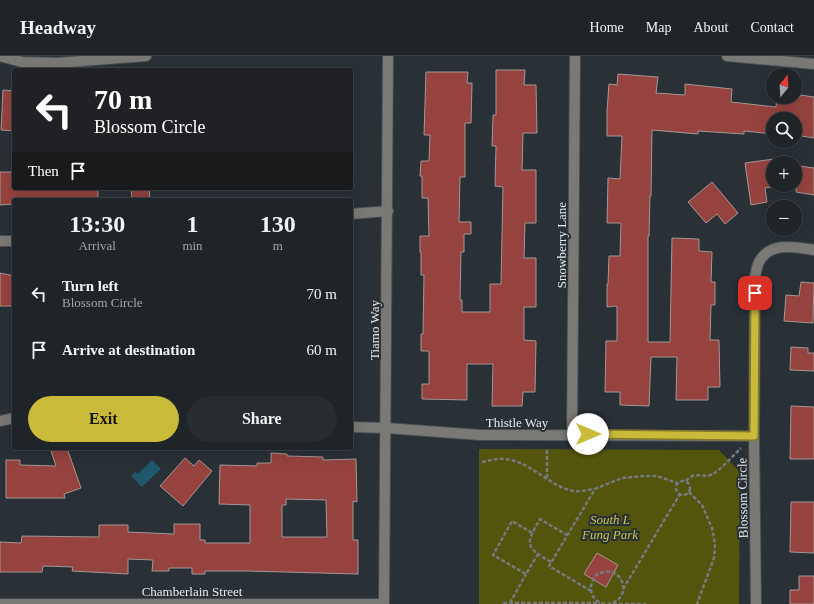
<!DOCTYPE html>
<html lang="en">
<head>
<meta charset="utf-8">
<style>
	body { margin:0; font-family:Georgia,serif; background:#272c30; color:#f1f3f6; height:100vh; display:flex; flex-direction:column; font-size:15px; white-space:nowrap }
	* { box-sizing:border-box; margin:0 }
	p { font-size:13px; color:#a1a4a8 }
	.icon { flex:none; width:22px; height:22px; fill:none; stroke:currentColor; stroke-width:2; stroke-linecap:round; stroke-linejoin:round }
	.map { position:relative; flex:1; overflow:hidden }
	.details { position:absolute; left:12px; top:142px; width:341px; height:252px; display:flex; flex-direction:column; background:#1f2428; border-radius:4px; box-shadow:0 4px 16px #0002,0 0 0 1px #3c4145 }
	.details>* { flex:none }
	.guide { position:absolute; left:12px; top:12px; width:341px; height:122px; border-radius:4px; box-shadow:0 4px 16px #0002,0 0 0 1px #3c4145; background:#202124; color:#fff; overflow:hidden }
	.needle { width:26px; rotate:18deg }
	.buttons { position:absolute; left:766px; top:12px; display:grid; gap:8px }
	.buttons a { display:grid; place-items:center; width:36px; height:36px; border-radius:50%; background:#1f2428; box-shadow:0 4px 16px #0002,0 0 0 1px #3c4145; font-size:20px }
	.pin { position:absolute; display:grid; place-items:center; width:34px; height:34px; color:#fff; margin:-17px; border-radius:8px; box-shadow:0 2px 6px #0006 }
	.me { position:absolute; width:44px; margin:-22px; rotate:90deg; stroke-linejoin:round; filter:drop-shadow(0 0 3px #0008) }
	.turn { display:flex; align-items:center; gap:14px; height:84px; padding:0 16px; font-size:18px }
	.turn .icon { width:52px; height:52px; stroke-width:2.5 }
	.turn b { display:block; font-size:28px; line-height:34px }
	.then { display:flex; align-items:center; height:38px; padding:0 16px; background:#0003; gap:8px; font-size:15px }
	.eta { display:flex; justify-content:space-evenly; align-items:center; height:68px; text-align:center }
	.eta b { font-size:24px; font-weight:800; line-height:28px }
	.primary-button { display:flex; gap:8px; margin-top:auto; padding:8px 16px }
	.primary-button a { flex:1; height:46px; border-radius:24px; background:#caba3a; color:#111; font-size:16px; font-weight:800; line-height:46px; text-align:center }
	.primary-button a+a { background:#272c30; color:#f1f3f6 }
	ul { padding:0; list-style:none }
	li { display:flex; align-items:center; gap:12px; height:56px; padding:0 16px }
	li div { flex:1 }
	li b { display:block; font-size:15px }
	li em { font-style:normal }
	header { display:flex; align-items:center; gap:24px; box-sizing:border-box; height:56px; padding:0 20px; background:#1f2428; border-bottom:1px solid #3c4145 }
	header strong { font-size:19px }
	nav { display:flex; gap:22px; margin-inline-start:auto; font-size:14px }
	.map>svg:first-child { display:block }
</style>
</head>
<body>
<header>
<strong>Headway</strong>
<nav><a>Home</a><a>Map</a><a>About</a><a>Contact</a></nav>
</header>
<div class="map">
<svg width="814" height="548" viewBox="0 0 814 548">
	<rect width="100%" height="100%" fill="#293036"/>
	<!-- green -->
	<path fill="#54550c" d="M479 393 719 394 740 416 739 548H479Z"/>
	<!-- water -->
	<path fill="#1f576c" d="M152 404 161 413 142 431 131 420 135 416 138 418Z"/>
	<!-- building -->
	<g fill="#96433f" stroke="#a39796" fill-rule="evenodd">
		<path d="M496 14H525L524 29H536L537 77H523L522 114H536V167H525L524 202H536V251H524V284L536 285 535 336H523L522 350H492L493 308H467V344L422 343V328H429V295H421V278H423L424 219H421V196H420V180H429L428 142H422V120H420L421 105H429L430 79H424L426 16H468L467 27H472L471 67H465V121H460L459 166H471V178H464V196H461L460 244H462V256H490V228H501L503 131 495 130 496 90H492L493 59H496Z"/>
		<path d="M618 18 658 21 656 37 685 39V28L732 33 731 46 776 51 777 41H800V39L814 41V82L795 79V63H773V78L744 75V78L698 75V78L652 74 651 140H650L649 180H648V286H670L672 182 699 183V195L712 196 711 226H715V249H711L710 284H719L720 331H708V344H676L677 301H651L649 350 620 349V336H605L606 285H617V250L607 251V228H608L609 200H620L621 167H607L608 122 620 123 622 80H607V55L609 28 617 29Z"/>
		<path d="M3 34 14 35V75L1 74Z"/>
		<path d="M774 103 773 129H778V130L765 132 767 146 751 149 745 107Z"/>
		<path d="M799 110 814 112V139L796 136Z"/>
		<path d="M0 116H14V132H41V133L98 132V144H14V148L0 149Z"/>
		<path d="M712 126 738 157 725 168 717 158 706 167 688 146Z"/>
		<path d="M131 132H149L150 144H132Z"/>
		<path d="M0 217 14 220V250H0Z"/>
		<path d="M801 226 814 227 813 267 784 265 786 239 799 240Z"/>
		<path d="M791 291 808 292V297H814V315L790 314Z"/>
		<path d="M791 350 814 351V403H790Z"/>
		<path d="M59 392H67L81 432 64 438 65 442H6V404H20V409L56 410 51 395Z"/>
		<path d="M271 397 287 398V400L323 401V404L356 403 357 446 353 445V484H358V518L247 515H205V518H192V512H169V515H152L153 504 128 503V518L72 515 73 511 43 510 42 516H0V486L21 487 22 480 99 481V469H128V476L174 478V468H200V484H205V487H250V449L219 448 220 409 257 410V407H271ZM286 443 326 444 327 481H282V449H286Z"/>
		<path d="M185 402 194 410 199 404 212 415 183 450 160 430Z"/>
		<path d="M791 446H814V497L790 496Z"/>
		<path d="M597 497 618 509 606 531 584 518Z"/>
		<path d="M799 520H814V548H790V534H799Z"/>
	</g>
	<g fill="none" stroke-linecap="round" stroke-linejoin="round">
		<!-- minor casing -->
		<g stroke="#474e53" stroke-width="12">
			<g id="minor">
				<path d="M0 0 22 6 57 7 146 0"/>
				<path d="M727 0 814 8"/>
				<path d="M351 158 388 155"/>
				<path d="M0 185H14"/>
				<path d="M0 365 14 362"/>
				<path d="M351 371 386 372 480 379 754 380"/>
				<path d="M572 378 575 0"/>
				<path d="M0 548H384"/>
				<path d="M384 548 388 0"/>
				<path d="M756 548 754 380 755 221C756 216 757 210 759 206 770 185 795 191 814 194"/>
			</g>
		</g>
		<!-- path -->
		<g stroke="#747a7f" stroke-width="2.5" stroke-dasharray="4 2" stroke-linecap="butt">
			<path d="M547 394V422"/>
			<path d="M482 406C489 405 496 402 503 403 530 404 548 430 573 435 580 436 587 434 594 433"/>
			<circle cx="683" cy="432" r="7"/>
			<path d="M686 425C695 414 703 423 713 418 721 413 734 399 741 392"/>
			<path d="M689 436 702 449 712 472 715 489 714 502 697 548"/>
			<path d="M532 477 512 465 493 499 526 518 538 498"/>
			<path d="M551 506C525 491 525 489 540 463L567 479"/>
			<path d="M623 533 680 438"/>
			<path d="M591 535 549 510 595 433 622 422 644 420H657L677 427"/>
			<path d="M503 547H600"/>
			<path d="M510 547 526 518"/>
			<path d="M605 548C590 545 587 531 596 519 622 504 636 543 608 548"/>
			<path d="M613 548H646"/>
		</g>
		<!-- minor -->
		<use href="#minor" stroke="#7a7975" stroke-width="10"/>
	</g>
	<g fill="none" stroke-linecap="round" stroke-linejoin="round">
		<!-- route casing -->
		<g stroke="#837926" stroke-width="10">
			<path id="route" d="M588 378 754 380 755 237"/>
		</g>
		<!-- route -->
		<use href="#route" stroke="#caba3a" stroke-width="7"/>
	</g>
	<g text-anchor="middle" stroke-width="4" stroke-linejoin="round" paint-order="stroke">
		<!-- street labels -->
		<g font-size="13" fill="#e5e9ed" stroke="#293036">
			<text transform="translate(561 189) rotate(-90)" y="5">Snowberry Lane</text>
			<text transform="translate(374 274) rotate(-90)" y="5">Tiamo Way</text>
			<text x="517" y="371">Thistle Way</text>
			<text transform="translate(742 442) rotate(-91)" y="5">Blossom Circle</text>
			<text x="192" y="540">Chamberlain Street</text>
		</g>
		<!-- park labels -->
		<g font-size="13" font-style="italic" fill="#c5c850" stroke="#293036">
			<text x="610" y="468">South L<tspan x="610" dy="15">Fung Park</tspan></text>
		</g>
	</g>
</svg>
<div class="buttons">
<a><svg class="needle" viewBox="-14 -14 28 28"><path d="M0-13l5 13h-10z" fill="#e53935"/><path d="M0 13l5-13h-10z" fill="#a1a4a8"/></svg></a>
<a><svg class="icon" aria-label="search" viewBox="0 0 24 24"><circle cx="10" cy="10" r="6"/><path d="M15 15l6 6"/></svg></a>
<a>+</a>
<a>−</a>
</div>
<div class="pin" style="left:755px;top:237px;background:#d93025"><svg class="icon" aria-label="arrive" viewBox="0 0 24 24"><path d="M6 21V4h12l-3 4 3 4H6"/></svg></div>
<svg class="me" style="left:588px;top:378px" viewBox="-20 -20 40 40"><circle r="19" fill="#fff"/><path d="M0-13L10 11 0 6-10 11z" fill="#caba3a"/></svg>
<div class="guide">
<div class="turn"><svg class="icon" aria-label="left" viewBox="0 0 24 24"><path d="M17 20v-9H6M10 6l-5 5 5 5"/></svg><div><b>70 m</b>Blossom Circle</div></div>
<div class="then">Then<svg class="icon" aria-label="arrive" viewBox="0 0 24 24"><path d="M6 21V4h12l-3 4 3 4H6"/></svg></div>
</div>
<section class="details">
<div class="eta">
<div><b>13:30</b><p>Arrival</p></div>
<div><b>1</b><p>min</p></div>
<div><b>130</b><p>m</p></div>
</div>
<ul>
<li><svg class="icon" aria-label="left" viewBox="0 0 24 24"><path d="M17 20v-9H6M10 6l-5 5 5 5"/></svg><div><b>Turn left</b><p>Blossom Circle</p></div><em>70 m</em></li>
<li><svg class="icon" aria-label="arrive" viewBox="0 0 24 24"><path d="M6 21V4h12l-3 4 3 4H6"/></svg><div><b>Arrive at destination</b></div><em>60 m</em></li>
</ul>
<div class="primary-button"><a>Exit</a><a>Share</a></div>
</section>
</div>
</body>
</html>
